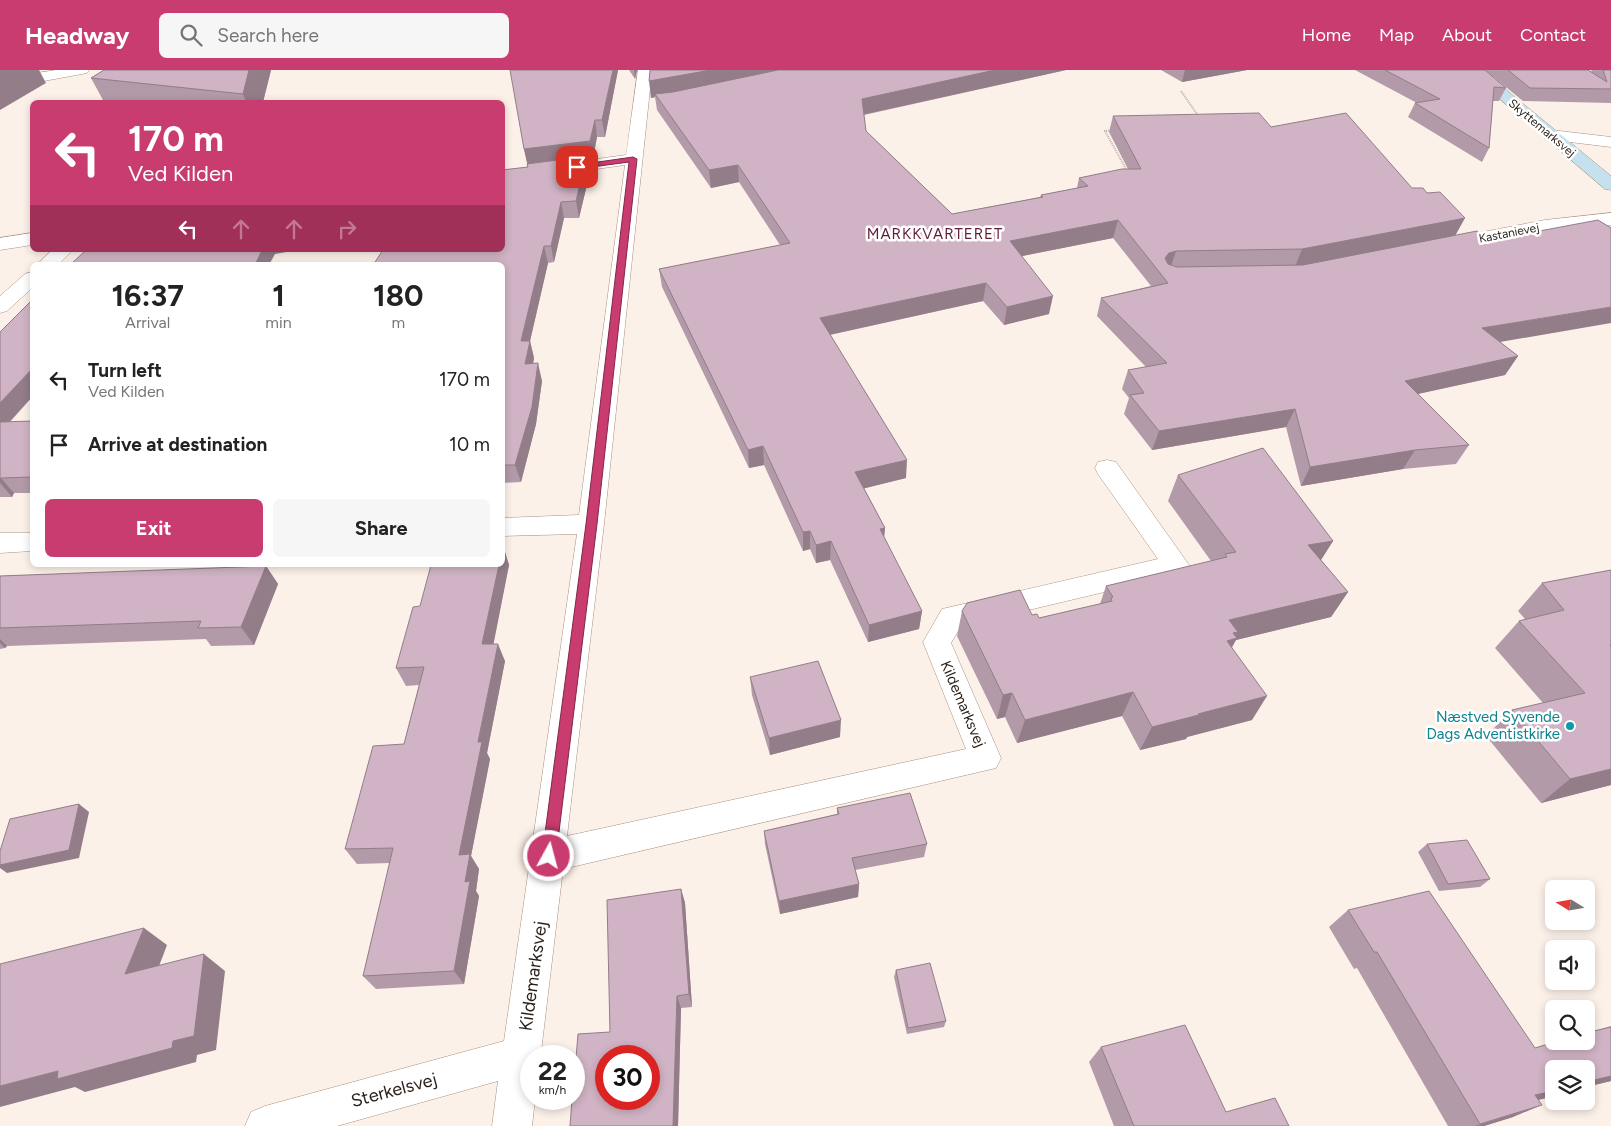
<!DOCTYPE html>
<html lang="en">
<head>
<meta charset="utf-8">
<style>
	body { margin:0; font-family:Figtree,sans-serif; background:#f6f6f6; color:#222; height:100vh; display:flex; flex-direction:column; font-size:19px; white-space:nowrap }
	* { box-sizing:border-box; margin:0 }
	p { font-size:16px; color:#767676 }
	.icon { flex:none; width:28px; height:28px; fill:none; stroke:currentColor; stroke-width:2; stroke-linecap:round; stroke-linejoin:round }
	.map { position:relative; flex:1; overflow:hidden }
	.drawer { position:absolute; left:30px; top:192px; width:475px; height:305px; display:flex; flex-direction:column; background:#fff; border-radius:8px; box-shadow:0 2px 8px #0003 }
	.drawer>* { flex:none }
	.banner { position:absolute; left:30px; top:30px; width:475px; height:152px; border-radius:8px; box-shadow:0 2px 8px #0003; background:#c83c6f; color:#fff; overflow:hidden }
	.needle { width:32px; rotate:281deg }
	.tools { position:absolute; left:1545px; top:810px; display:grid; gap:10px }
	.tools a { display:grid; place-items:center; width:50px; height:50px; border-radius:8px; background:#fff; box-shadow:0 2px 8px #0003; font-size:25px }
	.speed { position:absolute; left:520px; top:975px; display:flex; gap:10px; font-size:25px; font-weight:700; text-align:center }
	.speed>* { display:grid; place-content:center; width:65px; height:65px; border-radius:50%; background:#fff; box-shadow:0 2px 8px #0003; line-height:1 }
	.speed small { font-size:12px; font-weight:400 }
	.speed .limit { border:8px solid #d22; background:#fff; color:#111 }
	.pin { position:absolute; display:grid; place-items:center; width:42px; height:42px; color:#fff; margin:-21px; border-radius:10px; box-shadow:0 2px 8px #0006 }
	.me { position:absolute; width:55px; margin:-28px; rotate:7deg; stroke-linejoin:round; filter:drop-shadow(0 0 4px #0008) }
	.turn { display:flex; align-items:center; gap:18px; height:105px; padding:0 15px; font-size:22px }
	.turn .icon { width:65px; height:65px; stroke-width:2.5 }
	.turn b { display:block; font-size:35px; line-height:42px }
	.lanes { display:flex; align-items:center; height:48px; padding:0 15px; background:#0003; justify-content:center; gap:25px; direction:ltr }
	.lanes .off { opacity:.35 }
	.eta { display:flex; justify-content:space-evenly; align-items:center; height:85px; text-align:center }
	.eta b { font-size:30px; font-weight:700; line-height:35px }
	.cta { display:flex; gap:10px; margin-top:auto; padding:10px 15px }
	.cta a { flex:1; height:58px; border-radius:8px; background:#c83c6f; color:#fff; font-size:20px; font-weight:700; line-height:58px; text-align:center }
	.cta a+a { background:#f6f6f6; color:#222 }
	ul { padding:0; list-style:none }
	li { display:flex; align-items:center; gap:15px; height:65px; padding:0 15px }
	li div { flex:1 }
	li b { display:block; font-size:19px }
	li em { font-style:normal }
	header { display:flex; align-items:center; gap:30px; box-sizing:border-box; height:70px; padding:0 25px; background:#c83c6f; color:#fff }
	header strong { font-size:24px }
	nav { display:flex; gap:28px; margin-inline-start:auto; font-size:18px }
	.search { width:350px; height:45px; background:#f6f6f6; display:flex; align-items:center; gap:12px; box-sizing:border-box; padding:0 18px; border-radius:8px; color:#767676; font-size:19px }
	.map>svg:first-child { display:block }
</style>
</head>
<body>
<header>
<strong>Headway</strong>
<div class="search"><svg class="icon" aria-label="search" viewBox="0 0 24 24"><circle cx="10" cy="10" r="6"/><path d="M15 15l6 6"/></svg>Search here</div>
<nav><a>Home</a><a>Map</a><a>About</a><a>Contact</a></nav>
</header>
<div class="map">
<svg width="1611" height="1056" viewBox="0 0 1611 1056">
	<rect width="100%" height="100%" fill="#fcf1e9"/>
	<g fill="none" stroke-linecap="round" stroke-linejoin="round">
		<!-- street casing -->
		<g stroke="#aa907e" stroke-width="1">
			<g id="street">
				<path d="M56 0H89L87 3 82 4 0 19V9Z"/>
				<path d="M638 0H652L604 454 567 766 966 679 923 572 942 539 1158 489 1098 404 1095 398 1098 392 1107 390 1116 392 1189 495 1185 502 1176 505 961 556 951 573 1001 688 996 698 563 799 541 982 542 985 531 986V1029H535L532 1056H492L498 1011 337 1056H245L251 1042 265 1036 504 971 577 464 502 466V448L579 445 625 95 502 112V102L626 85Z"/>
				<path d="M1551 60 1611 67V77L1545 69 1543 65 1545 61Z"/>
				<path d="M1611 143V155L1545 162 1447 181 1440 179 1437 175 1440 171 1447 169 1545 150Z"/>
				<path d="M32 163V175L0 180V168Z"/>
				<path d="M52 180H73L58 195H37Z"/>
				<path d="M32 202V218L7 241 0 243V226L25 204Z"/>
				<path d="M0 463H32V481L0 483Z"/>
			</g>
		</g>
		<!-- secondary casing -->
		<g stroke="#aa907e" stroke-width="1">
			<path id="secondary" d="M1466 0H1482L1611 106V120L1605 119Z"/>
		</g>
		<!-- path -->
		<g stroke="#bbb0a8" stroke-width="2" stroke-dasharray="1 1" stroke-linecap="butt">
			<path d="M1181 21 1199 47"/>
			<path d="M1113 60 1105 61 1127 101"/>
		</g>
		<!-- street -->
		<use href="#street" fill="#fff" fill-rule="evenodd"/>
		<!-- secondary -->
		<use href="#secondary" fill="#c4e1ed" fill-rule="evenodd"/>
	</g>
	<!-- wall -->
	<g fill="#b39aa9">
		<path d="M104 0H271L263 32H104L91 8Z"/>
		<path d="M618 0 605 67H597L593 88H587L590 102 579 148H564L554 192 548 193 530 271 534 288 533 294 542 311 536 354 521 412 502 413V195L528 97 524 79Z"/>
		<path d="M629 0H637L635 9Z"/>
		<path d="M650 0H1066L864 45 866 61 952 144 1040 127 1041 125 1077 118 1079 108 1128 99 1109 62 1113 46 1271 57 1455 166 1499 272 1518 286 1505 305 1418 324 1469 375 1456 394 1403 399 1301 416 1286 357 1152 380 1124 344 1129 328 1122 319 1128 300 1146 297 1097 246 1101 228 1151 216 1113 168 1022 186 1049 244 1004 255 983 231 830 265 906 408 864 418 885 458 884 468 922 541 919 559 868 572 830 490 816 493 810 479 803 481 764 395 749 398 662 217 659 199 780 175 739 112 711 118 657 40 655 27 651 28Z"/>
		<path d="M1161 0H1247L1182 12Z"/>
		<path d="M1355 0H1485L1506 18 1499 31H1493L1489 78 1482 92 1408 47 1415 33H1417Z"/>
		<path d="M1485 0H1588L1592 2 1591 0H1611V33L1523 31Z"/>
		<path d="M32 230V327L10 352 32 351V423H14L12 427H0V262Z"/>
		<path d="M1178 405 1333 471 1321 490 1348 522 1331 547 1236 570 1232 577 1252 650 1187 667 1186 669 1140 680 1122 646 1017 673 1005 647 997 649 957 566 962 541 1032 545 1039 548 1100 534 1106 516 1211 491 1168 431Z"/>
		<path d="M503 476 509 495 493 574 505 591 487 683 490 689 471 786 479 799 476 821 479 826 464 914 376 919 363 906 390 793 357 794 345 779 404 674 419 615 406 616 396 598 420 536Z"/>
		<path d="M266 496 278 514 254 575 211 576 206 569 7 576 5 578 0 579V506Z"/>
		<path d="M1611 500V715L1541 733 1486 666 1512 640 1543 633 1495 578 1519 551 1525 549 1518 541 1542 513Z"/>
		<path d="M750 607 840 667 770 685 752 625Z"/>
		<path d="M837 738 927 774 924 787 855 800 859 814 858 827 780 844 765 774 764 761 837 744Z"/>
		<path d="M1427 774 1490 809 1480 817 1439 821 1418 782Z"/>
		<path d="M681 819 685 833 692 937 681 938 678 1056H570L610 962Z"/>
		<path d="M1348 840 1535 978 1611 956V1011L1586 1017V999L1538 1030 1513 1047 1484 1056H1448L1357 898 1354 899 1329 857Z"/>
		<path d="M896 900 946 951 944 957 907 964 894 907Z"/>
		<path d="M1101 977 1226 1042 1289 1056H1114L1089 992Z"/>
	</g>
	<!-- shaded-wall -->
	<g fill="#927d89">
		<path d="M0 0H39L46 13 0 40Z"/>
		<path d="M249 0H271L263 32H246L243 24Z"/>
		<path d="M613 0H618L605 67 602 50Z"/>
		<path d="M634 0H637L635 9Z"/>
		<path d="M711 0H803L657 27 655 24V27L651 28 649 11Z"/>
		<path d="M995 0H1066L861 45 862 29Z"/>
		<path d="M1185 0H1247L1182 12Z"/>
		<path d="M595 50 597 67 593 88H587L590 102 579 148 576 131 528 97 524 79Z"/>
		<path d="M738 95 739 112 711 118 709 100Z"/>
		<path d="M561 132 564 148 554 192 551 176Z"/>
		<path d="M1465 148 1455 166 1295 197 1302 179Z"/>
		<path d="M1118 150 1113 168 1007 189 1010 171Z"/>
		<path d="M544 176 548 193 530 271 534 288 530 311 525 294 521 271Z"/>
		<path d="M262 180H298L275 184 269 195H255Z"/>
		<path d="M1176 181 1170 199 1165 188 1169 183Z"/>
		<path d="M986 213 983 231 819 267 820 248Z"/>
		<path d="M1053 226 1049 244 1004 255 1007 237Z"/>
		<path d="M1611 237V253L1471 277 1482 258Z"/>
		<path d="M1518 286 1505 305 1394 329 1405 311Z"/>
		<path d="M538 293 542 311 536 354 521 412 515 395Z"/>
		<path d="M32 299V327L0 362V333Z"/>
		<path d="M1295 339 1286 357 1152 380 1159 361Z"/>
		<path d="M763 376 764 395 749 398 748 380Z"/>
		<path d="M1415 380 1403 399 1301 416 1310 397Z"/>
		<path d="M907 390 906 408 854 421 855 402Z"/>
		<path d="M1 408 14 423 12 427 0 413V409Z"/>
		<path d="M885 458 883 477 880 459Z"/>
		<path d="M810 461V479L803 481V462Z"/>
		<path d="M831 471 830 490 816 493V475Z"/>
		<path d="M1333 471 1317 496 1308 475Z"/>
		<path d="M503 476 509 495 490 592 482 574 499 495H502Z"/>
		<path d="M266 496 278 514 254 575 241 557Z"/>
		<path d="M1348 522 1331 547 1236 570 1223 593 1229 550Z"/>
		<path d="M922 541 919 559 868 572 869 555Z"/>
		<path d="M0 569 7 576 5 578 0 573Z"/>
		<path d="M498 574 505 591 487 683 490 689 471 786 479 799 476 821 479 826 464 914 454 901 465 812 459 785 478 672Z"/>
		<path d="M1133 622 1122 646 1017 673 1025 650Z"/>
		<path d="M1012 623 1005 647 997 649 1003 625Z"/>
		<path d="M1267 626 1252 650 1187 667 1186 669 1140 680 1152 657 1198 644Z"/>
		<path d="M841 650 840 667 770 685 769 668Z"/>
		<path d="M1611 699V715L1541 733 1570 709Z"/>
		<path d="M79 734 89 742 79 788 7 803 0 798V795Z"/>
		<path d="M859 814 858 827 780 844 779 831Z"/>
		<path d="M681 819 685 833 692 937 689 924Z"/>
		<path d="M144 858 167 875 150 920 125 904Z"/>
		<path d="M204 884 225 901 216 980 197 985 196 992 85 1022 75 1017 0 1037V1016L173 971Z"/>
		<path d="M677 926 681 938 678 1056H673Z"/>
		<path d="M1611 1006V1011L1586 1017V1012Z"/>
		<path d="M1554 1021V1026L1507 1038 1535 1025Z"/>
		<path d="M1542 1035 1513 1047 1484 1056H1475Z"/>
	</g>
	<!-- building -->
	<g fill="#d0b3c4" stroke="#927d89" fill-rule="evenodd">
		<path d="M104 0H249L243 24 91 8Z"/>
		<path d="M510 0H613L602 50H595L590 71 524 79Z"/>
		<path d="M650 0H711L649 11Z"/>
		<path d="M778 0H995L862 29 866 61 952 144 1043 127 1041 125 1088 116 1079 108 1122 99H1141L1113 46 1259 43 1271 57 1346 43 1412 118H1423L1427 123 1440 122 1465 148 1302 179 1176 181 1169 183 1165 188 1168 194 1177 197 1303 195 1477 161 1486 171 1598 150 1611 158V237L1482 258 1518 286 1405 311 1469 375 1415 380 1310 397 1295 339 1159 361 1130 325 1144 323 1128 300 1167 293 1101 228 1168 213 1118 150 1010 171 1053 226 1007 237 986 213 820 248 907 390 855 402 885 458 880 459 922 541 869 555 831 471 816 475 810 461 803 462 763 376 748 380 659 199 790 173 738 95 709 100 655 24 673 22Z"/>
		<path d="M1385 0H1485L1506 18 1494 17 1489 78 1415 33 1440 29Z"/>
		<path d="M1508 0H1588L1607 12 1603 0H1611V19L1530 18Z"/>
		<path d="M587 86 576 131 561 132 551 176H544L521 271H530L525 294 538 293 532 337 515 395H502V195H373L383 180H502V100L528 97 527 94Z"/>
		<path d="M86 180H262L255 195H70Z"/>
		<path d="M32 230V299L0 333V262Z"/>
		<path d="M32 351V407L1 408 0 409V352Z"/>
		<path d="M1263 378 1333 471 1308 475 1348 522 1229 550 1238 562 1233 563 1237 568 1227 571 1267 626 1198 644 1199 645 1152 657 1133 622 1025 650 1012 623 1003 625 962 541 967 533 1020 520 1032 545 1037 544 1039 548 1112 531 1111 528 1113 527 1106 516 1227 487 1225 484 1236 482 1178 405Z"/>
		<path d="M431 495H499L482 574H498L478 672H482L459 785 470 784 465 812 470 811 454 901 363 906 393 778 345 779 373 676 404 674 424 597 396 598 413 537 420 536Z"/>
		<path d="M266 496 241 557 198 558 201 551 0 558V506Z"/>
		<path d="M1611 500V575H1610L1611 576V699L1570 709 1512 640 1585 623 1519 551 1564 540 1542 513Z"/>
		<path d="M818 591 841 650 769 668 750 607Z"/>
		<path d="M910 723 927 774 852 788 859 814 779 831 764 761 839 744 837 738Z"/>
		<path d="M79 734 69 780 0 795V781L10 749Z"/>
		<path d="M1467 770 1490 809 1448 814 1427 774Z"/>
		<path d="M681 819 689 924 677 926 673 1056H570L572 1029H574V1012L578 964 610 962 607 830ZM606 986H649V1029H606Z"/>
		<path d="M1429 821 1535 978 1558 971H1586V963L1611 957V1006L1586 1012V999H1554V1021L1535 1025 1542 1035 1480 1054 1377 882H1374L1348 840Z"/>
		<path d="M144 858 125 904 204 884 194 966 173 971 172 978 57 1009 58 1001 0 1016V894Z"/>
		<path d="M930 893 946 951 908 958 896 900Z"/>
		<path d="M1185 955 1226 1042 1275 1028 1289 1056H1134L1101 977Z"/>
	</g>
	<!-- route -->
	<path fill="#c83c6f" stroke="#822748" d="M633 87 637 89 597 454 556 786 554 791 549 793 544 791 542 786 586 454 629 92 577 99 574 97 577 95Z"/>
	<!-- markers -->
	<circle fill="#0f9aa8" stroke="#fff" stroke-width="2" cx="1570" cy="656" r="5"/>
	<g text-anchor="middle" stroke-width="5" stroke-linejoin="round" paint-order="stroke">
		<!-- far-street labels -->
		<g font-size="12" fill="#291f18" stroke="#fff">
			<text transform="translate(1542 58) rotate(40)" y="4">Skyttemarksvej</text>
			<text transform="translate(1509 163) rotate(-11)" y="4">Kastanievej</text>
		</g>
		<!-- far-quarter labels -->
		<g font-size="15" letter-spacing="1" fill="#601d34" stroke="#fff">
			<text x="935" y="169">MARKKVARTERET</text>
		</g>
		<!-- street labels -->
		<g font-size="15" fill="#291f18" stroke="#fff">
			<text transform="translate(963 634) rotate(67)" y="5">Kildemarksvej</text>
		</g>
		<!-- culture labels -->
		<g font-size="15" fill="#0d838f" stroke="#fff" text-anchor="end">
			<text x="1560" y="652">Næstved Syvende<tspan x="1560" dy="17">Dags Adventistkirke</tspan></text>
		</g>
		<!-- near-street labels -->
		<g font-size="18" fill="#291f18" stroke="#fff">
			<text transform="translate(533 906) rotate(-82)" y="6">Kildemarksvej</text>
			<text transform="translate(394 1020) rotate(-15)" y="6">Sterkelsvej</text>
		</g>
	</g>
</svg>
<div class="tools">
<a><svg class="needle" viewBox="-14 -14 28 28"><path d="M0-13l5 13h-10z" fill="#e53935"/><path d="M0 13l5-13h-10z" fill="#767676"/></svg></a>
<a><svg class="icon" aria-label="sound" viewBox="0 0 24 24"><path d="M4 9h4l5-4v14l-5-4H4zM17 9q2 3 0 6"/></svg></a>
<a><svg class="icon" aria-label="search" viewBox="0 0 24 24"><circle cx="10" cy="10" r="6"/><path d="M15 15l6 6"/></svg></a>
<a><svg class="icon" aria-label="layers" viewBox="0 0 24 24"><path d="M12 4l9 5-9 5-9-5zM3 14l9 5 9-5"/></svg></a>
</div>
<div class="speed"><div>22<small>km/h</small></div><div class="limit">30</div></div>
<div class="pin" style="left:577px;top:97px;background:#d93025"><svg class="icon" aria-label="arrive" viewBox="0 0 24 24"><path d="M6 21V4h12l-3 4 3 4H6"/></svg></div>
<svg class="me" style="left:549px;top:786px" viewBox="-20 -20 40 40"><circle r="17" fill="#c83c6f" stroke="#fff" stroke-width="3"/><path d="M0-11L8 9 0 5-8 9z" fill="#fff"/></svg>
<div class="banner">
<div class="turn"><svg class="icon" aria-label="left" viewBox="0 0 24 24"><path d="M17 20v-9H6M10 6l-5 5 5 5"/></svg><div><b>170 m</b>Ved Kilden</div></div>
<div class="lanes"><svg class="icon" aria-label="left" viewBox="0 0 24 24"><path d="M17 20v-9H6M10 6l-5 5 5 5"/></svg><svg class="icon off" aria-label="ahead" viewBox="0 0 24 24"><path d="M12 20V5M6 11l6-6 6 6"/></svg><svg class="icon off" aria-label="ahead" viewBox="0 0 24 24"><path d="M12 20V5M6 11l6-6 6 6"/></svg><svg class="icon off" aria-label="right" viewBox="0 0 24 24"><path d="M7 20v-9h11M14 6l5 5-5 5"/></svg></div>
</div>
<section class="drawer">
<div class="eta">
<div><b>16:37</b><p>Arrival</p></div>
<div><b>1</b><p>min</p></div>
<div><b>180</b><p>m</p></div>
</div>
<ul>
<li><svg class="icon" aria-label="left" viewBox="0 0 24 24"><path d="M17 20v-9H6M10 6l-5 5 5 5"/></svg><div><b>Turn left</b><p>Ved Kilden</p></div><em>170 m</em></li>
<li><svg class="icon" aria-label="arrive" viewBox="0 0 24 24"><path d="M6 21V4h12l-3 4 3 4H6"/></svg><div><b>Arrive at destination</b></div><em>10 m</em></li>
</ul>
<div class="cta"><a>Exit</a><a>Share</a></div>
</section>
</div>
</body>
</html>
